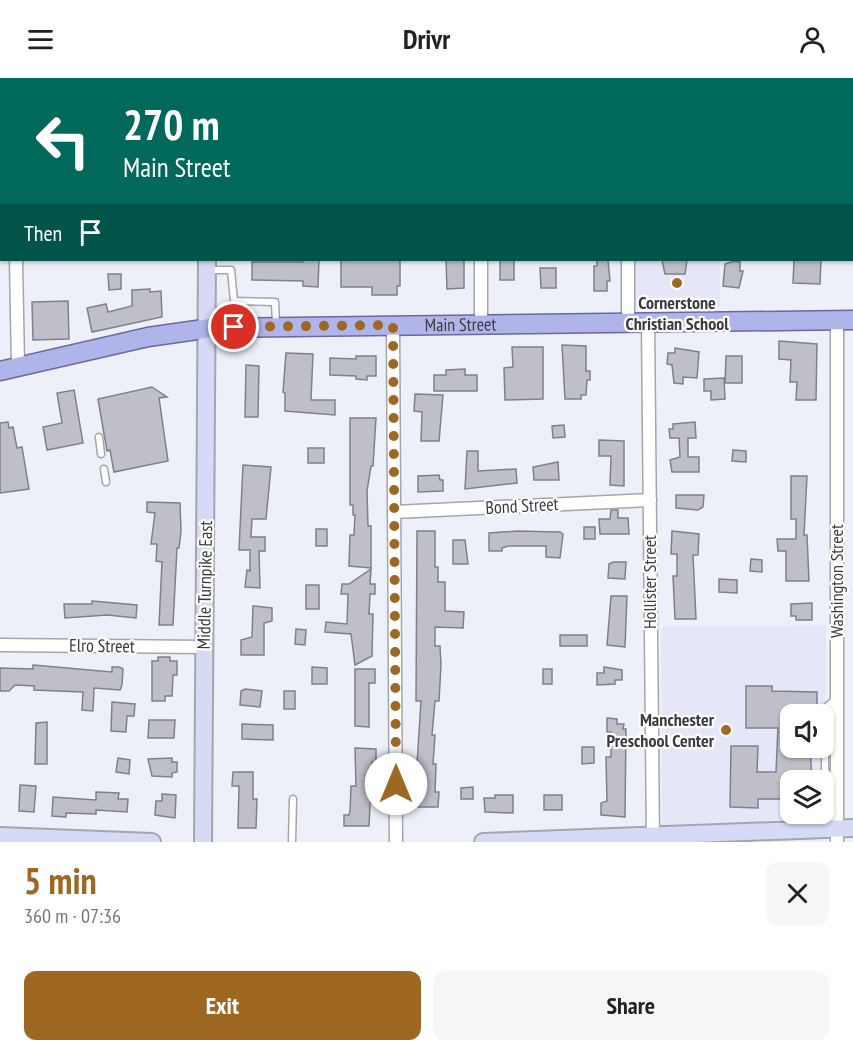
<!DOCTYPE html>
<html lang="en">
<head>
<meta charset="utf-8">
<style>
	body { margin:0; font-family:"PT Sans Narrow",sans-serif; background:#f6f6f6; color:#222; height:100vh; display:flex; flex-direction:column; font-size:22px; white-space:nowrap }
	* { box-sizing:border-box; margin:0 }
	p { font-size:20px; color:#767676 }
	.icon { flex:none; width:33px; height:33px; fill:none; stroke:currentColor; stroke-width:2; stroke-linecap:round; stroke-linejoin:round }
	.map { position:relative; height:764px; overflow:hidden }
	.sheet { display:flex; flex-direction:column; background:#fff; flex:1 }
	.sheet>* { flex:none }
	.hud { position:absolute; left:0px; top:0px; width:854px; height:183px; box-shadow:0 2px 4px #0004; background:#00695c; color:#fff; overflow:hidden }
	.buttons { position:absolute; left:780px; top:626px; display:grid; gap:12px }
	.buttons a { display:grid; place-items:center; width:54px; height:54px; border-radius:12px; background:#fff; box-shadow:0 2px 4px #0004; font-size:30px }
	.pin { position:absolute; display:grid; place-items:center; width:51px; height:51px; color:#fff; margin:-26px; border:3px solid #fff; border-radius:50%; box-shadow:0 2px 6px #0007 }
	.me { position:absolute; width:66px; margin:-33px; rotate:0deg; stroke-linejoin:round; filter:drop-shadow(0 0 4px #0008) }
	.turn { display:flex; align-items:center; gap:21px; height:126px; padding:0 24px; font-size:27px }
	.turn .icon { width:78px; height:78px; stroke-width:2.5 }
	.turn b { display:block; font-size:42px; line-height:51px }
	.then { display:flex; align-items:center; height:57px; padding:0 24px; background:#0003; gap:12px; font-size:22px }
	.round { display:grid; place-items:center; flex:none; width:63px; height:63px; border-radius:12px; background:#f6f6f6 }
	.summary { display:flex; align-items:center; justify-content:space-between; height:102px; padding:0 24px }
	h1 { font-size:36px; font-weight:800; line-height:45px; color:#9e6822 }
	.primary-button { display:flex; gap:12px; margin-top:auto; padding:12px 24px }
	.primary-button a { flex:1; height:69px; border-radius:12px; background:#9e6822; color:#fff; font-size:24px; font-weight:800; line-height:69px; text-align:center }
	.primary-button a+a { background:#f6f6f6; color:#222 }
	header { display:flex; justify-content:space-between; align-items:center; height:78px; padding:0 24px; background:#fff; font-size:27px; font-weight:800 }
	.map>svg:first-child { display:block }
</style>
</head>
<body>
<header><svg class="icon" aria-label="menu" viewBox="0 0 24 24"><path d="M4 6h16M4 12h16M4 18h16"/></svg>Drivr<svg class="icon" aria-label="person" viewBox="0 0 24 24"><circle cx="12" cy="8" r="4"/><path d="M4 21q1-7 8-7t8 7"/></svg></header>
<div class="map">
<svg width="853" height="764" viewBox="0 0 853 764">
	<rect width="100%" height="100%" fill="#eef0f9"/>
	<!-- built -->
	<g fill="#e5e7f8" fill-rule="evenodd">
		<path d="M0 0H190L2 2 0 67Z"/>
		<path d="M633 182H720V229L633 230Z"/>
		<path d="M826 548V740L662 747 661 549ZM790 636H824V669H790ZM790 702H824V735H790Z"/>
	</g>
	<!-- building -->
	<g fill="#bebfc8" stroke="#7f8189" stroke-width="1.5">
		<path d="M303 182H319L318 209 303 208V203L252 202V184H303Z"/>
		<path d="M341 182H400V208H397V217H372V209H341Z"/>
		<path d="M446 182H464V210L447 211Z"/>
		<rect x="500" y="182" width="14" height="20"/>
		<path d="M597 182H608L610 203H607V213H594V188H597Z"/>
		<path d="M662 182H687L685 196H665Z"/>
		<path d="M794 182H821L820 206 793 205Z"/>
		<path d="M734 183 740 184V193H743L739 210 723 208 725 186Z"/>
		<path d="M540 190H556V210H541Z"/>
		<path d="M108 196H121V211L109 212Z"/>
		<path d="M150 211V214L161 213 162 239 92 254 87 230 106 226 108 234 132 228V212Z"/>
		<path d="M68 223 69 261 33 262 32 224Z"/>
		<path d="M779 263 817 266 816 322H796L797 304H790L791 282 779 281Z"/>
		<path d="M562 267 586 268V293H590V302H587L586 317H581V321H565Z"/>
		<path d="M512 269H543V321L505 322 504 290 513 289Z"/>
		<path d="M675 270 699 274 697 300 683 299V306L674 305 672 287 667 286 668 275H675Z"/>
		<path d="M286 275 313 276 311 322H335V337L285 333V315L283 314Z"/>
		<path d="M356 278H376V298H367V302L356 301V298L330 297V280L356 281Z"/>
		<path d="M726 278H742V305H725Z"/>
		<path d="M246 287 259 288 258 339H245Z"/>
		<path d="M465 291V297H477V313H434V297H446V292Z"/>
		<path d="M724 300 725 321 711 322V313H704V301Z"/>
		<path d="M152 309 167 319 159 320 168 383 114 394 110 372 107 373 98 321Z"/>
		<path d="M74 312 83 365 47 372 43 349 62 345 57 315Z"/>
		<path d="M415 316 443 317 439 363H421L422 334 414 333Z"/>
		<path d="M350 340H376L373 388H371L367 413 368 448H371V490L349 488 350 457H354L355 437H353V427H350Z"/>
		<path d="M8 344 9 350 13 349 17 370 22 369 29 411 0 415V345Z"/>
		<path d="M695 344 696 360H688V379H699V394H672L670 382 680 379 679 360H670L669 351H673V346Z"/>
		<path d="M564 347 565 359 553 360 552 348Z"/>
		<path d="M599 362 624 363V408L610 407 611 378H599Z"/>
		<rect x="308" y="370" width="16" height="15"/>
		<path d="M733 372 746 373V384L732 383Z"/>
		<path d="M467 373H478V393L516 391 517 405 465 411Z"/>
		<path d="M558 384 559 402H534L533 389Z"/>
		<path d="M243 387 271 389 266 441H252L251 459H265V473H259L260 510 245 509 247 492 250 493V472H239Z"/>
		<path d="M439 397 440 402H443V413L418 414V398Z"/>
		<path d="M791 398H807L804 457H807L809 503H786V473H778L777 461H796V441H791Z"/>
		<path d="M676 417H704L703 429 698 432 676 430Z"/>
		<path d="M147 424 180 425 181 453 179 470H177L173 547H159L162 484 156 483 157 466H151L155 435 147 434Z"/>
		<path d="M611 432H618V440H628L629 456H600L599 441H610Z"/>
		<rect x="584" y="449" width="11" height="12"/>
		<rect x="316" y="451" width="11" height="17"/>
		<path d="M417 453H435V489H438V504H445V533L464 534 463 550 435 549V568H440L441 587 439 623H435L432 657H435L433 686H436L435 714H439L438 729H418V702H416L421 623H416Z"/>
		<path d="M517 453 560 454 563 456 560 480 546 479V468H508L502 470V473H489V455Z"/>
		<path d="M672 453 699 456 698 477H693L696 541H675L673 498H677V476H671Z"/>
		<path d="M453 462H465L468 486H453Z"/>
		<path d="M751 481 762 482V494L750 493Z"/>
		<path d="M613 484H626L625 501 608 500 609 486Z"/>
		<path d="M371 491 370 506H375V516H370L369 536H373L372 578 355 587 351 556 325 554 326 544 347 546 348 516H341L342 506H349Z"/>
		<path d="M719 501 737 502V515L719 514Z"/>
		<rect x="306" y="507" width="13" height="24"/>
		<path d="M611 518H627L625 569 607 567Z"/>
		<path d="M92 523 137 527 136 540 107 537 65 540 64 526H92Z"/>
		<path d="M812 525V542H796V538H791V526Z"/>
		<path d="M253 528 272 530V543L264 545V577H241V562L252 559Z"/>
		<path d="M296 551 306 552 305 567 295 566Z"/>
		<rect x="560" y="557" width="27" height="11"/>
		<path d="M158 579H170V583H177V597H173L172 618H165V623H152V583H158Z"/>
		<path d="M33 587 112 594V589H119L123 591 122 607 120 612 94 610 93 633 82 632 83 614 34 612V608L15 607 9 613H0V590L33 591Z"/>
		<path d="M312 589 327 590V606H312Z"/>
		<path d="M604 589 622 592V602H615V606L597 607V595H604Z"/>
		<path d="M355 591H375V605H369V649L355 648Z"/>
		<rect x="543" y="591" width="9" height="15"/>
		<path d="M746 608H772V613L817 614V636H790V669H810L812 702H790V721H758V730L730 729 731 668H758L757 694H776L778 650H746Z"/>
		<path d="M245 611 262 613 260 629 240 627 241 613Z"/>
		<rect x="284" y="613" width="11" height="18"/>
		<path d="M112 624 135 626 134 638H127L126 654 111 653Z"/>
		<path d="M607 640 617 641V646H624L623 651H626L625 739 601 737V725L607 723 606 679H611V654H607Z"/>
		<path d="M149 642H175L174 660H148Z"/>
		<path d="M47 644V686H35L36 645Z"/>
		<path d="M242 646 273 647V662L242 661Z"/>
		<path d="M582 669H594V685L582 686Z"/>
		<path d="M355 670 376 671V684H372L369 748H344V737H349L350 733 351 708H356Z"/>
		<path d="M118 680 130 682 129 696 116 694Z"/>
		<path d="M172 680V684H177V694L172 695V699L152 698 148 681Z"/>
		<path d="M233 694H253V721H257L256 750H238L239 708H232Z"/>
		<path d="M20 707 36 708 34 734 19 733Z"/>
		<path d="M473 709V721H461V710Z"/>
		<path d="M96 714 119 715 118 721H128L127 734 96 732V736L66 735V739L52 738 53 719 96 722Z"/>
		<path d="M162 716 176 717 175 740 155 737 156 723H162Z"/>
		<path d="M495 717H513V735L485 734 484 720H495Z"/>
		<rect x="544" y="717" width="18" height="15"/>
	</g>
	<g fill="none" stroke-linecap="round" stroke-linejoin="round">
		<!-- lane casing -->
		<g stroke="#a4a6ae" stroke-width="9">
			<g id="lane">
				<path d="M168 0V2"/>
				<path d="M95 2V0"/>
				<path d="M0 27 2 28"/>
				<path d="M0 47 2 45"/>
				<path d="M207 192H231L234 223 275 224 276 246"/>
				<path d="M99 359 101 376"/>
				<path d="M104 391 106 404"/>
				<path d="M837 705 825 693V630L837 620"/>
				<path d="M292 764 293 721"/>
			</g>
		</g>
		<!-- street casing -->
		<g stroke="#a4a6ae" stroke-width="15">
			<g id="street">
				<path d="M627 0V2"/>
				<path d="M483 2V0"/>
				<path d="M0 80H2"/>
				<path d="M16 182 18 288"/>
				<path d="M628 182V244"/>
				<path d="M648 243 653 764"/>
				<path d="M481 246V182"/>
				<path d="M393 247 396 764"/>
				<path d="M394 434 650 422"/>
				<path d="M0 567 204 569"/>
				<path d="M837 764V242"/>
			</g>
		</g>
		<!-- secondary casing -->
		<g stroke="#a4a6ae" stroke-width="20">
			<g id="secondary">
				<path d="M208 2V0"/>
				<path d="M0 758 152 764"/>
				<path d="M203 764 207 182"/>
				<path d="M483 764 853 750"/>
			</g>
		</g>
		<!-- primary casing -->
		<g stroke="#6569a4" stroke-width="21">
			<g id="primary">
				<path id="s1" d="M0 293 148 259 211 250 853 242"/>
			</g>
		</g>
		<!-- lane -->
		<use href="#lane" stroke="#fff" stroke-width="6"/>
		<!-- street -->
		<use href="#street" stroke="#fff" stroke-width="12"/>
		<!-- secondary -->
		<use href="#secondary" stroke="#d7daf4" stroke-width="16"/>
		<!-- primary -->
		<use href="#primary" stroke="#b0b4e9" stroke-width="18"/>
	</g>
	<g fill="none" stroke-linecap="round" stroke-linejoin="round">
		<!-- route -->
		<path stroke="#9e6822" stroke-width="10" stroke-dasharray="0 18" d="M234 249 393 247 396 706"/>
	</g>
	<!-- markers -->
	<g fill="#9e6822" stroke="#fff" stroke-width="2">
		<circle cx="677" cy="205" r="6"/>
		<circle cx="726" cy="652" r="6"/>
	</g>
	<g text-anchor="middle" stroke-width="4.5" stroke-linejoin="round" paint-order="stroke">
		<!-- poi labels -->
		<g font-size="18" font-weight="bold" fill="#3b3b3f" stroke="#fff">
			<text x="677" y="231">Cornerstone<tspan x="677" dy="21">Christian School</tspan></text>
			<text x="714" y="648" text-anchor="end">Manchester<tspan x="714" dy="21">Preschool Center</tspan></text>
		</g>
		<!-- street labels -->
		<g font-size="18" fill="#3b3b3f" stroke="#fff">
			<text dy="6" stroke="none"><textPath href="#s1" startOffset="465">Main Street</textPath></text>
			<text transform="translate(522 428) rotate(-3)" y="6">Bond Street</text>
			<text transform="translate(837 503) rotate(-90)" y="6">Washington Street</text>
			<text transform="translate(650 504) rotate(-90)" y="6">Hollister Street</text>
			<text transform="translate(205 507) rotate(-89)" y="6">Middle Turnpike East</text>
			<text transform="translate(102 568) rotate(1)" y="6">Elro Street</text>
		</g>
	</g>
</svg>
<div class="buttons">
<a><svg class="icon" aria-label="sound" viewBox="0 0 24 24"><path d="M4 9h4l5-4v14l-5-4H4zM17 9q2 3 0 6"/></svg></a>
<a><svg class="icon" aria-label="layers" viewBox="0 0 24 24"><path d="M12 4l9 5-9 5-9-5zM3 14l9 5 9-5"/></svg></a>
</div>
<div class="pin" style="left:234px;top:249px;background:#d93025"><svg class="icon" aria-label="arrive" viewBox="0 0 24 24"><path d="M6 21V4h12l-3 4 3 4H6"/></svg></div>
<svg class="me" style="left:396px;top:706px" viewBox="-20 -20 40 40"><circle r="19" fill="#fff"/><path d="M0-13L10 11 0 6-10 11z" fill="#9e6822"/></svg>
<div class="hud">
<div class="turn"><svg class="icon" aria-label="left" viewBox="0 0 24 24"><path d="M17 20v-9H6M10 6l-5 5 5 5"/></svg><div><b>270 m</b>Main Street</div></div>
<div class="then">Then<svg class="icon" aria-label="arrive" viewBox="0 0 24 24"><path d="M6 21V4h12l-3 4 3 4H6"/></svg></div>
</div>
</div>
<section class="sheet">
<div class="summary"><div><h1>5 min</h1><p>360 m · 07:36</p></div><a class="round"><svg class="icon" aria-label="close" viewBox="0 0 24 24"><path d="M6 6l12 12M18 6L6 18"/></svg></a></div>
<div class="primary-button"><a>Exit</a><a>Share</a></div>
</section>
</body>
</html>
